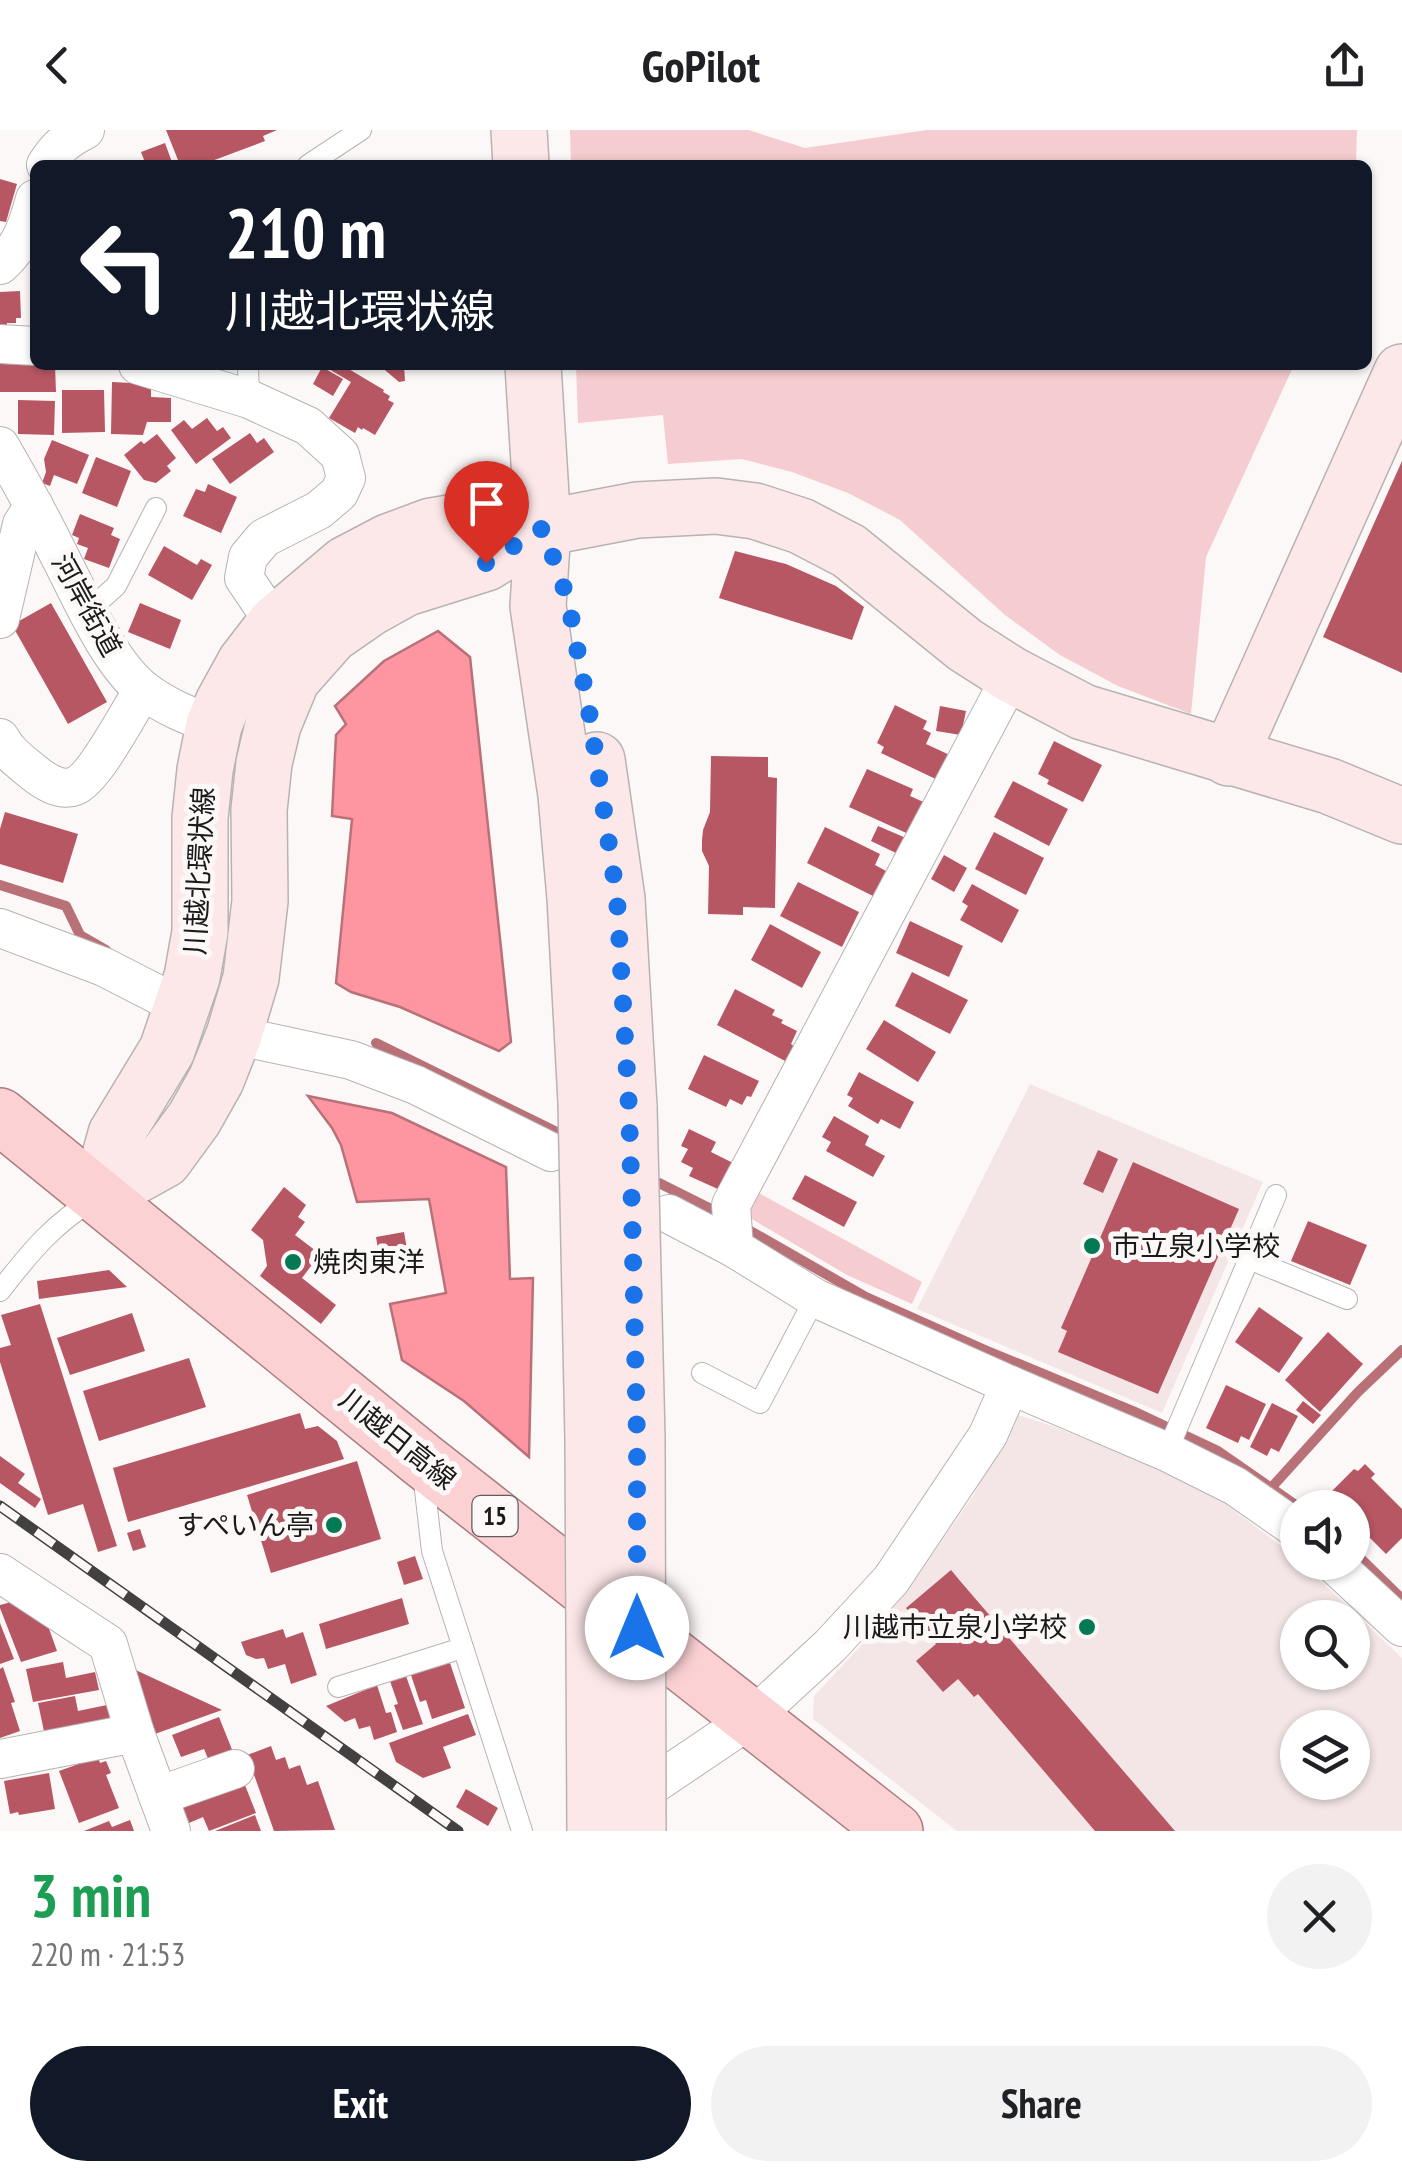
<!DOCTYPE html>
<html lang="en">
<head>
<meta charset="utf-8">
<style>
	body { margin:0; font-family:"PT Sans Narrow","Noto Sans JP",sans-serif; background:#f2f2f2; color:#202124; height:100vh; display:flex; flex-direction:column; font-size:38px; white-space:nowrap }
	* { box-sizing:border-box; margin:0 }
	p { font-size:32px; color:#757577 }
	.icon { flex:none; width:55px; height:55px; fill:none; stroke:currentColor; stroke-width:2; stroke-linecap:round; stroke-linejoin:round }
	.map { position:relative; height:1701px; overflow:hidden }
	.details { display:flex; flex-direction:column; background:#fff; flex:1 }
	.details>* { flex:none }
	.hud { position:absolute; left:30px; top:30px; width:1342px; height:210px; border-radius:15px; box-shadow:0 2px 8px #0004; background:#111827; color:#fff; overflow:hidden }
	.controls { position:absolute; left:1280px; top:1360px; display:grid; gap:20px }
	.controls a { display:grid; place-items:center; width:90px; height:90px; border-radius:50%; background:#fff; box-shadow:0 2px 8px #0004; font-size:50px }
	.pin { position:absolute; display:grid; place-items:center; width:85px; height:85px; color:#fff; margin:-102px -42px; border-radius:50% 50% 50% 0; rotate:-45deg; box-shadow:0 0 10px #0007 }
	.pin .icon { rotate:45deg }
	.me { position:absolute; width:110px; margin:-55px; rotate:0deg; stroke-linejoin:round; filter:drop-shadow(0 0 8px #0008) }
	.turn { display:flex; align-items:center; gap:35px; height:210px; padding:0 30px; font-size:45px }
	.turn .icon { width:130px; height:130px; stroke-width:2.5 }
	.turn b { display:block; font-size:70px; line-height:85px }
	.round { display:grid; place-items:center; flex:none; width:105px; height:105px; border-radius:52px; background:#f2f2f2 }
	.head { display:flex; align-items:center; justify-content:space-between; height:170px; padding:0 30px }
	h1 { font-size:60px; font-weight:600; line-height:75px; color:#1e9e55 }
	.action { display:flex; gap:20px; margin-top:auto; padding:20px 30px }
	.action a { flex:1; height:115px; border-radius:60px; background:#111827; color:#fff; font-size:40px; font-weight:600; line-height:115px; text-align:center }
	.action a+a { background:#f2f2f2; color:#202124 }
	header { display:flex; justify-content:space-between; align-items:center; height:130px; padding:0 30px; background:#fff; font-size:45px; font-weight:600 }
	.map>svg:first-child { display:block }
</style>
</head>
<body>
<header><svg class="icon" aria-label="back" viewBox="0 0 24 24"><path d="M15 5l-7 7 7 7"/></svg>GoPilot<svg class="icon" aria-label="share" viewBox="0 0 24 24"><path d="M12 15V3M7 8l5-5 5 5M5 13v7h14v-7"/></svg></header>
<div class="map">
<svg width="1402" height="1701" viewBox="0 0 1402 1701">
	<rect width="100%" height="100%" fill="#fdf8f8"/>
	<!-- built -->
	<g fill="#f4e6e6" fill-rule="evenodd">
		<path d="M1030 954 1263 1052 1162 1283 917 1179Z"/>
		<path d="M1014 1284 1053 1296 1164 1341 1223 1372 1297 1428 1298 1432 1302 1433 1402 1528V1701H957L813 1589 814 1566 869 1507 913 1452 973 1366ZM1298 1488H1352V1542H1298ZM1298 1598H1352V1652H1298Z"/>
	</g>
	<!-- green -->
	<g fill="#f5cccf">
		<path d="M570 0H748L805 18 927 0H1357L1356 35H571Z"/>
		<path d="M576 235H1294L1206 427 1191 584 1118 556 1060 525 1005 485 900 390 848 363 792 342 742 329 668 334 663 285 578 293Z"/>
		<path d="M757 1062 922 1152 912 1174 847 1145 745 1085Z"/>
	</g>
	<!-- water -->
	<g fill="#fd96a1" stroke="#b97178" stroke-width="2.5">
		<path d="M438 501 470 527 511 912 499 921 400 877 351 862 336 853 352 689 332 686 336 605 346 594 335 576 384 531Z"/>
		<path d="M308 966 392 983 506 1037 510 1149 533 1148 529 1327 464 1271 402 1230 390 1174 446 1163 429 1069 357 1072 341 1015 332 998Z"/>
	</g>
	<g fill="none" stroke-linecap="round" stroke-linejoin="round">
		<!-- stream -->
		<g stroke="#b97178" stroke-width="10">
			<path d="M0 755 66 776 80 805 106 820"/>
			<path d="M376 913 569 1008"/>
			<path d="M647 1047 721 1084"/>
			<path d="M740 1095 866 1167 985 1220 1133 1281 1218 1321 1300 1378"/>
			<path d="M1272 1357 1358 1262 1402 1220"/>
			<path d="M1352 1420 1402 1469"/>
		</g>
	</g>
	<!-- building -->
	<g fill="#b75763">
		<path d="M166 0H277L263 6 265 11 201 35H180Z"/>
		<path d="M165 13 173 35H146L141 22Z"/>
		<path d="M0 49 17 54 6 92 0 91Z"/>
		<path d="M20 161 21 188H16V193H7V198H0V162Z"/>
		<path d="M0 234 55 235 56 262H0Z"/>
		<path d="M322 235H348L347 238 384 260 383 262 390 266 388 270 394 273 375 305 363 298 362 300 358 297 355 303 329 288 351 252Z"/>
		<path d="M379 235H404L405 251 399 252Z"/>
		<path d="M322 237 343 249 333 266 313 254Z"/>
		<path d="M112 252 151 254V267L171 268V292H147L143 305 111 304Z"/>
		<path d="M62 260H104L105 302 62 303Z"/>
		<path d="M18 270 55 271 54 305 18 304Z"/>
		<path d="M207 288 217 301 223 297 231 308 196 334 171 300 184 290 192 299Z"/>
		<path d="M250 303 257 313 264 308 274 322 230 354 212 329Z"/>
		<path d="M157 304 176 328 167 336 171 341 156 353 144 350 124 325 141 311 144 314Z"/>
		<path d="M52 310 89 325 77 354 54 345 50 356 42 353 46 342 44 329Z"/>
		<path d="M96 327 131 341 117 377 82 363Z"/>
		<path d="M1402 331V543L1323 507Z"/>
		<path d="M208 354 237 367 221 403 183 386 196 359 205 362Z"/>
		<path d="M80 384 114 398 111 405 120 409 109 438 84 429 88 418 77 414 79 408 72 405Z"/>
		<path d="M164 416 197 435 201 429 212 435 192 470 148 445Z"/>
		<path d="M735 421 786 434 836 456 864 477 852 510 719 468Z"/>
		<path d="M51 473 107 572 68 594 12 495Z"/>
		<path d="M140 473 181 490 170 519 128 502Z"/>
		<path d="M895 575 927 591 923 599 931 603 926 614 954 627 942 652 881 623 884 617 877 613Z"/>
		<path d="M940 576 966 581 961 605 936 601Z"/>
		<path d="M1054 611 1102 635 1083 672 1047 654 1049 650 1038 644Z"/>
		<path d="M711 626 768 627V647L777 648 775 778 743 777V785L708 784 709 736 702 721V710L703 700 710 682Z"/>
		<path d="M867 639 913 659 910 666 928 674 913 706 849 677Z"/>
		<path d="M1013 651 1068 679 1049 716 994 687Z"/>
		<path d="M5 682 78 704 63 753 0 734V699Z"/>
		<path d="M878 696 906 708 898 724 871 711Z"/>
		<path d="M825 697 880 724 875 735 886 741 873 766 807 733Z"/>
		<path d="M994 702 1044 728 1026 765 975 739Z"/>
		<path d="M944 725 967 738 954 762 931 749Z"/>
		<path d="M798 752 859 782 842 817 780 786Z"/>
		<path d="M972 754 1019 780 1002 813 960 790 968 776 962 772Z"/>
		<path d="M910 791 963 816 949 847 896 823Z"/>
		<path d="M770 794 821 822 802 858 751 830Z"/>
		<path d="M912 842 968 870 950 904 895 876Z"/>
		<path d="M735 859 775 880 772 885 783 890 781 893 797 901 791 914 795 917 787 932 717 895Z"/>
		<path d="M884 890 936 922 918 952 866 919Z"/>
		<path d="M704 925 759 951 751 967 747 966 742 975 730 969 726 977 688 959Z"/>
		<path d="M859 942 914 972 900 999 881 989 878 994 848 976 853 968 847 965Z"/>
		<path d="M834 986 869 1006 865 1015 885 1026 873 1047 826 1021 831 1012 822 1007Z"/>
		<path d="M689 999 716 1012 711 1022 733 1033 720 1060 689 1046 693 1038 681 1032 688 1019 681 1016Z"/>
		<path d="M1098 1020 1118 1029 1103 1063 1083 1054Z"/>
		<path d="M1133 1032 1239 1079 1158 1264 1058 1222 1067 1201 1061 1198Z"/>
		<path d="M805 1045 857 1072 844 1097 792 1069Z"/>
		<path d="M284 1057 306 1075 298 1087 305 1092 295 1105 320 1124 302 1148 336 1175 321 1194 260 1146 267 1136 263 1110 251 1100Z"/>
		<path d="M1308 1091 1367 1115 1350 1155 1291 1131Z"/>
		<path d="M404 1102 411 1142 377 1147 376 1137 362 1140 359 1123 378 1119 376 1107Z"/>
		<path d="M109 1140 127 1157 39 1169 37 1151Z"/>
		<path d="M40 1174 117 1416 98 1422 83 1374 48 1385 0 1232V1218L11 1215 1 1185Z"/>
		<path d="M1259 1177 1303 1208 1279 1243 1235 1212Z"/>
		<path d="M132 1183 145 1221 70 1245 57 1208Z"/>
		<path d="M1328 1202 1363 1234 1320 1282 1285 1250Z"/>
		<path d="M189 1228 206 1277 99 1311 83 1261Z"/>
		<path d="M1226 1255 1266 1274 1249 1310 1241 1306 1238 1313 1206 1298Z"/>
		<path d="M1303 1271 1321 1285 1313 1294 1296 1280Z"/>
		<path d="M1272 1273 1298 1286 1279 1322 1271 1318 1267 1326 1250 1317Z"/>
		<path d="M300 1283 305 1299 318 1296 337 1311 344 1329 128 1392 113 1338Z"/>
		<path d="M0 1326 25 1344 18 1353 41 1369 35 1378 0 1353Z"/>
		<path d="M357 1331 381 1409 271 1443 247 1365Z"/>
		<path d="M1365 1334 1375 1344 1371 1348 1402 1379V1408L1386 1424 1352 1390V1378H1341L1328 1365 1354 1339 1358 1341Z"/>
		<path d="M140 1399 146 1417 133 1421 127 1403Z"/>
		<path d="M415 1426 423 1449 404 1455 397 1432Z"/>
		<path d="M951 1440 961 1452 1175 1701H1095L978 1564 974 1567 958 1549 943 1562 916 1531 936 1514 906 1478Z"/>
		<path d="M402 1468 409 1494 326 1519 319 1494Z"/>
		<path d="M19 1470 25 1483 42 1479 57 1521 21 1532 0 1478V1475Z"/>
		<path d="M0 1493 14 1529 0 1534Z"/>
		<path d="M283 1499 286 1508 303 1502 317 1545 291 1554 285 1534 268 1539 264 1528 256 1529 246 1525 241 1512Z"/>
		<path d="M63 1532 66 1548 95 1542 99 1560 33 1572 26 1539Z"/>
		<path d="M450 1533 465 1578 432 1589 426 1570 420 1572 411 1545Z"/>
		<path d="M127 1536 222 1580 152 1605Z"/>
		<path d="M3 1537 15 1572 11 1573 20 1601 0 1608V1539Z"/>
		<path d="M406 1546 423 1594 403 1600 394 1575 398 1574 390 1551Z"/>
		<path d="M377 1555 386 1583 391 1582 397 1602 374 1610 370 1596 359 1599 355 1588 345 1592 326 1576Z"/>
		<path d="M75 1566 78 1581 107 1575 111 1593 45 1606 38 1573Z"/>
		<path d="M468 1584 476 1605 443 1617 451 1638 423 1648 396 1632 389 1613Z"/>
		<path d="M219 1587 233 1622 209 1631 204 1619 181 1627 172 1605Z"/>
		<path d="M271 1616 276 1630 285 1627 289 1639 300 1635 307 1655 318 1651 335 1700 274 1701 247 1625Z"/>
		<path d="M98 1627 100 1633 106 1631 111 1643 106 1645 119 1678 79 1693 59 1641Z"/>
		<path d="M49 1643 55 1679 19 1685 18 1682 10 1684 4 1651Z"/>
		<path d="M241 1645 256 1683 209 1701 203 1687 189 1693 182 1675Z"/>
		<path d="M466 1659 498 1678 488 1696 456 1677Z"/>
		<path d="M255 1685 261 1701H215Z"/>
		<path d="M130 1690 134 1701H84L109 1691 112 1697Z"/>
	</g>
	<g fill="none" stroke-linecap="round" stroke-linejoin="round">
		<!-- lane casing -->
		<g stroke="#b7b3b3" stroke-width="22">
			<g id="lane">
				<path d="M308 35 361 0"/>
				<path d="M248 235 249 269"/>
				<path d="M88 481 116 456 156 378"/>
				<path d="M1249 1129 1347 1169"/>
				<path d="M0 1161C31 1121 53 1094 97 1067"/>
				<path d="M702 1243 760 1273 815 1168"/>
				<path d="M1167 1322 1276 1065"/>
				<path d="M423 1343 432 1421 522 1701"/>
				<path d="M338 1557 462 1518"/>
			</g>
		</g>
		<!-- street casing -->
		<g stroke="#b7b3b3" stroke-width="40">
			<g id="street">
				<path d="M46 35C56 18 67 9 85 0"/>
				<path d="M0 135C21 117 28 95 35 69"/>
				<path d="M0 214 35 216"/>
				<path d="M138 235 249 269 308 296 340 325 346 348 339 363 319 380 264 408 248 427 244 448 275 494"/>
				<path d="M0 316C21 352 41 388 59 425 80 465 109 534 145 561 166 577 189 586 214 595"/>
				<path d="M0 489 22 394 34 376"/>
				<path d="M0 608C8 623 20 631 33 642 44 651 61 662 75 656 95 648 130 580 143 560"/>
				<path d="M0 798 104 837 182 877"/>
				<path d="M234 905 351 930 416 955 551 1022"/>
				<path d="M669 1084 734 1118 815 1168 1010 1255 1167 1322 1235 1356 1298 1400"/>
				<path d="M734 1118 731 1075 1012 545"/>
				<path d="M1332 1432 1402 1497"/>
				<path d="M0 1443 108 1514 135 1603 171 1701"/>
				<path d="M0 1629 135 1603"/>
				<path d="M158 1666 235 1639"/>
				<path d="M623 1675 752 1588 830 1516 891 1450 988 1305 1010 1255"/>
			</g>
		</g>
		<!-- secondary casing -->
		<g stroke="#b7b3b3" stroke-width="58">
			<g id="secondary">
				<path d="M519 0 521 35"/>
				<path d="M533 235 543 398 538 476 566 665 575 768 586 972"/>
				<path d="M1229 628 1402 242"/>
				<path d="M597 630 617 769 629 977"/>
				<path d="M99 1066 116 1004 167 920 192 847 200 802V688L205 640 214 595 223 573 245 533 275 494 346 434 388 412 431 396 478 388 543 398 637 380 716 376 755 381 801 396 849 421 965 515 1012 545 1083 582 1329 656 1402 686"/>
				<path d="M99 1066 164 1030 194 989 216 950 234 905 251 848 260 771 259 680 264 633 273 595 292 549 331 505 370 478 406 458 486 433 543 398"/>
			</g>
		</g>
		<!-- primary casing -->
		<g stroke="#ab7d80" stroke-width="58">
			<path id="primary" d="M0 986 421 1329 895 1701"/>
		</g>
		<!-- lane -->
		<use href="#lane" stroke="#fff" stroke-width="20"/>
		<!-- street -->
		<use href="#street" stroke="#fff" stroke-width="38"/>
		<!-- secondary -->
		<use href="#secondary" stroke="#fde8e9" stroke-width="55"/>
		<!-- primary -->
		<use href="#primary" stroke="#fbd1d4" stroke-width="55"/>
		<!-- rail casing -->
		<g stroke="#424040" stroke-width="11">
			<path id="rail" d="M0 1376 458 1701"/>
		</g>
		<!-- rail -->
		<use href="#rail" stroke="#fdf8f8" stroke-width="8" stroke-dasharray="22" stroke-linecap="butt"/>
		<!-- secondary-bridge casing -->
		<g stroke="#b7b3b3" stroke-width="58" stroke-linecap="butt">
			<g id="secondary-bridge">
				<path d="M586 972 593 1310 595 1701"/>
				<path d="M629 977 637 1308 638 1701"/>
			</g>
		</g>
		<!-- secondary-bridge -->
		<use href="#secondary-bridge" stroke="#fde8e9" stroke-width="55"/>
	</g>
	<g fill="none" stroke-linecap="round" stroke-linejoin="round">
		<!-- route -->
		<path stroke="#1a73e8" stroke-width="18" stroke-dasharray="0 32.4" d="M486 433 543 398 568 470 590 587 617 768 629 978 632 1081 637 1308V1498"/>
	</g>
	<!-- markers -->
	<g fill="#057954" stroke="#fdf8f8" stroke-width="4">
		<circle cx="1092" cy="1116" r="10"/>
		<circle cx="293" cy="1132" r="10"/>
		<circle cx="334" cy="1395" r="10"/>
		<circle cx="1087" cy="1497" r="10"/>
	</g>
	<g text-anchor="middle" stroke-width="10" stroke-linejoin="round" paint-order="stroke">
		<!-- shield labels -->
		<rect fill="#fdf8f8" stroke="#5f5d5d" stroke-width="2.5" x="472.5" y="1366" width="45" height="40" rx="8"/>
		<g font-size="25" font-weight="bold" fill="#1b1a1a">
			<text x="495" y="1395">15</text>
		</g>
		<!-- street labels -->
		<g font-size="28" fill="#1b1a1a" stroke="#fdf8f8">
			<text transform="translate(87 475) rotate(61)" y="10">河岸街道</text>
			<text transform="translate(199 741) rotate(-87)" y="10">川越北環状線</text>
			<text transform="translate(398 1309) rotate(39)" y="10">川越日高線</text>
		</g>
		<!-- poi labels -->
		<g font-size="28" fill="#1b1a1a" stroke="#fdf8f8" text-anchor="start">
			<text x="1112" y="1126">市立泉小学校</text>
			<text x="313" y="1142">焼肉東洋</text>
			<text x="314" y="1405" text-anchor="end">すぺいん亭</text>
			<text x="1067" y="1507" text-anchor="end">川越市立泉小学校</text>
		</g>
	</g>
</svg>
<div class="controls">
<a><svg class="icon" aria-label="sound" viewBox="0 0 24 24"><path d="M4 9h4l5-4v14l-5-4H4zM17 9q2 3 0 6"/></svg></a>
<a><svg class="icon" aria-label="search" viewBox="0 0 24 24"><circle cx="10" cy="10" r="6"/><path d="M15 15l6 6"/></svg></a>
<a><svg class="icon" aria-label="layers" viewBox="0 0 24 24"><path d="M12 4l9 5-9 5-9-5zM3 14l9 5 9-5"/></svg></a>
</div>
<div class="pin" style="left:486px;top:433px;background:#d93025"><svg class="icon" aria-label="arrive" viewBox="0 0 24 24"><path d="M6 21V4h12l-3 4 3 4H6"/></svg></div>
<svg class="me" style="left:637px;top:1498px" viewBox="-20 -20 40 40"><circle r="19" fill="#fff"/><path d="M0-13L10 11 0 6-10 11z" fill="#1a73e8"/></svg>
<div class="hud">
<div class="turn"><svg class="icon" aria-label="left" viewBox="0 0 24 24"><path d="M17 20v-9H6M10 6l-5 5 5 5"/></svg><div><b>210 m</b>川越北環状線</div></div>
</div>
</div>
<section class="details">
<div class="head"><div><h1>3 min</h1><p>220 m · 21:53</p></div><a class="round"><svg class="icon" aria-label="close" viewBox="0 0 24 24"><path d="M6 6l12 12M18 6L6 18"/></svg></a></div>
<div class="action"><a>Exit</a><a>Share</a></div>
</section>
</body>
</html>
